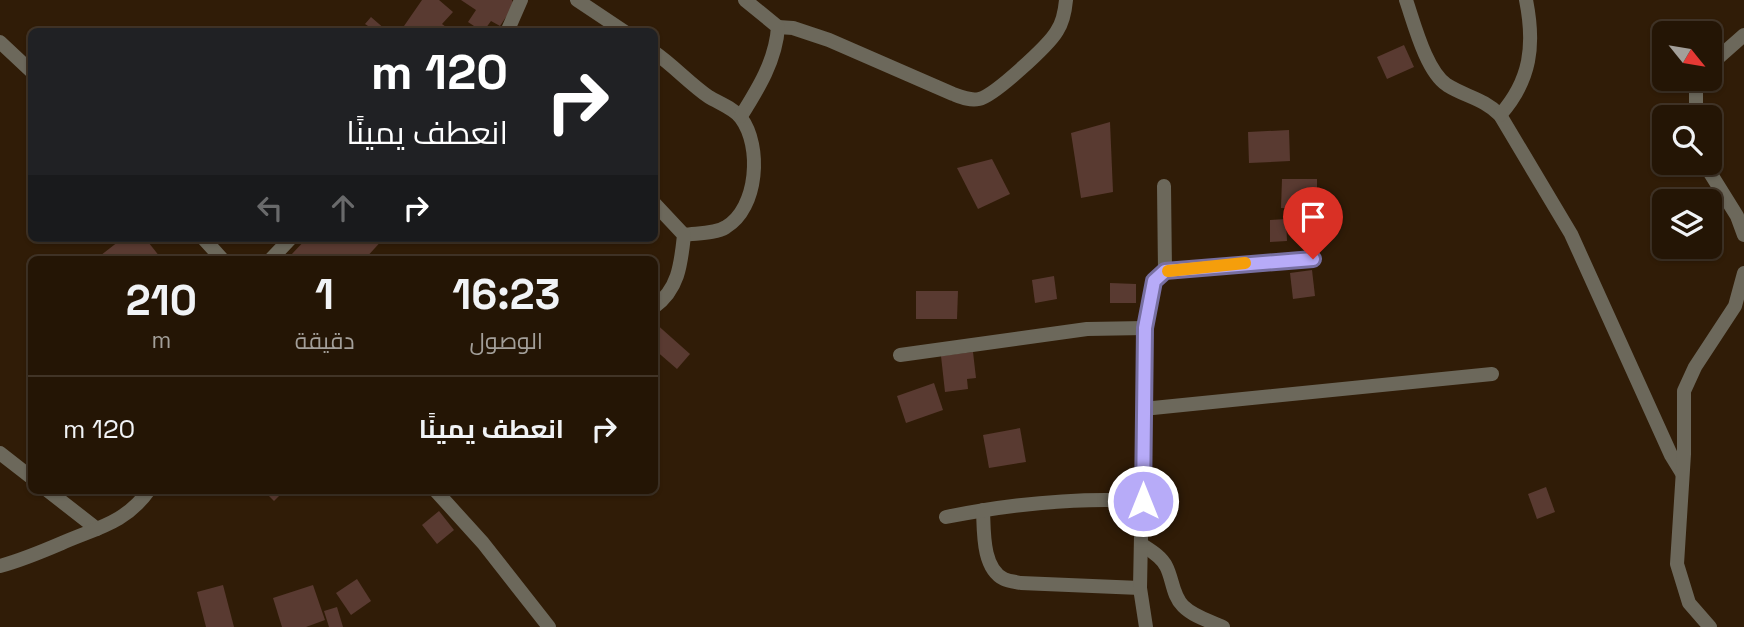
<!DOCTYPE html>
<html lang="ar">
<head>
<meta charset="utf-8">
<style>
	body { margin:0; font-family:"Space Grotesk",Cairo,sans-serif; background:#2c1e0f; color:#f1f3f6; direction:rtl; height:100vh; display:flex; flex-direction:column; font-size:26px; white-space:nowrap }
	* { box-sizing:border-box; margin:0 }
	p { font-size:23px; color:#a39f9a }
	.icon { flex:none; width:38px; height:38px; fill:none; stroke:currentColor; stroke-width:2; stroke-linecap:round; stroke-linejoin:round }
	.map { position:relative; flex:1; overflow:hidden; direction:ltr }
	.sheet { position:absolute; left:28px; top:256px; width:630px; height:238px; display:flex; flex-direction:column; background:#241505; border-radius:10px; box-shadow:0 2px 5px #0004,0 0 0 2px #413427; direction:rtl }
	.sheet>* { flex:none }
	.hud { position:absolute; left:28px; top:28px; width:630px; height:214px; border-radius:10px; box-shadow:0 2px 5px #0004,0 0 0 2px #413427; direction:rtl; background:#202124; color:#fff; overflow:hidden }
	.needle { width:46px; rotate:120deg }
	.tools { position:absolute; left:1652px; top:21px; display:grid; gap:14px }
	.tools a { display:grid; place-items:center; width:70px; height:70px; border-radius:10px; background:#241505; box-shadow:0 2px 5px #0004,0 0 0 2px #413427; font-size:35px }
	.pin { position:absolute; display:grid; place-items:center; width:60px; height:60px; color:#fff; margin:-72px -30px; border-radius:50% 50% 50% 0; rotate:-45deg; box-shadow:0 0 7px #0007 }
	.pin .icon { rotate:45deg }
	.me { position:absolute; width:77px; margin:-38px; rotate:0deg; stroke-linejoin:round; filter:drop-shadow(0 0 5px #0008) }
	.turn { display:flex; align-items:center; gap:24px; height:147px; padding:0 35px; font-size:32px }
	.turn .icon { width:91px; height:91px; stroke-width:2.5 }
	.turn b { display:block; font-size:49px; line-height:60px }
	.lanes { display:flex; align-items:center; height:66px; padding:0 35px; background:#0003; justify-content:center; gap:35px; direction:ltr }
	.lanes .off { opacity:.35 }
	.eta { display:flex; justify-content:space-evenly; align-items:center; height:119px; text-align:center }
	.eta b { font-size:42px; font-weight:800; line-height:49px }
	ul { padding:0; list-style:none }
	li { display:flex; align-items:center; gap:21px; height:105px; padding:0 35px; border-top:2px solid #413427 }
	li div { flex:1 }
	li b { display:block; font-size:26px }
	li em { font-style:normal }
	.map>svg:first-child { display:block }
</style>
</head>
<body>
<div class="map">
<svg width="1744" height="627" viewBox="0 0 1744 627">
	<rect width="100%" height="100%" fill="#301c07"/>
	<!-- building -->
	<g fill="#593a31">
		<path d="M422 0H439L453 12 442 24 446 27 445 30 413 32 404 26Z"/>
		<path d="M461 0H512L514 5 500 26 491 21 483 32 468 22 476 10Z"/>
		<path d="M371 17 386 30 385 32H363L368 26 365 24Z"/>
		<path d="M1404 45 1414 67 1387 79 1377 57Z"/>
		<path d="M1110 122 1113 192 1081 198 1071 133Z"/>
		<path d="M1289 130 1290 161 1249 163 1248 132Z"/>
		<path d="M992 159 1010 194 978 209 957 168Z"/>
		<path d="M1282 179H1317V209L1281 208Z"/>
		<path d="M1286 219 1287 241 1270 242V220Z"/>
		<path d="M123 238H145L160 257 96 259Z"/>
		<path d="M307 238H384L365 259H295L291 255Z"/>
		<path d="M1312 270 1315 296 1293 299 1290 273Z"/>
		<path d="M1054 276 1057 299 1035 303 1032 280Z"/>
		<path d="M1110 283 1136 284V303H1110Z"/>
		<path d="M916 291H958L957 319H916Z"/>
		<path d="M654 322 690 354 677 369 654 349Z"/>
		<path d="M973 352 976 378 967 379 968 389 945 392 941 356Z"/>
		<path d="M934 383 943 410 906 423 897 396Z"/>
		<path d="M1020 428 1026 462 989 468 983 435Z"/>
		<path d="M1546 487 1555 512 1537 519 1528 494Z"/>
		<path d="M263 490H285L274 501Z"/>
		<path d="M439 511 454 530 437 544 422 525Z"/>
		<path d="M357 579 371 601 351 615 336 593Z"/>
		<path d="M223 585 234 627H206L197 592Z"/>
		<path d="M313 585 325 620 306 627H282L273 598Z"/>
		<path d="M337 607 343 627H329L324 611Z"/>
	</g>
	<g fill="none" stroke-linecap="round" stroke-linejoin="round">
		<!-- minor -->
		<g stroke="#6c685b" stroke-width="14">
			<path d="M577 0 625 32"/>
			<path d="M1406 0C1414 23 1426 71 1447 85 1466 97 1483 98 1500 115L1571 234 1671 455 1682 473"/>
			<path d="M778 27 793 28 829 40 953 94C961 97 970 101 979 99 994 96 1049 45 1057 31 1063 22 1065 11 1066 0"/>
			<path d="M507 32 521 0"/>
			<path d="M0 42 32 72"/>
			<path d="M654 52C674 66 690 84 709 97 719 103 735 109 741 118 762 146 758 208 726 227 715 234 697 233 684 235"/>
			<path d="M1710 65 1744 35"/>
			<path d="M1500 115C1531 80 1535 45 1526 0"/>
			<path d="M741 116C758 89 776 60 778 27L745 0"/>
			<path d="M1696 117V91L1700 79"/>
			<path d="M1704 163 1737 216 1744 235"/>
			<path d="M1164 186 1165 271"/>
			<path d="M654 203 684 235C681 263 679 289 654 307"/>
			<path d="M203 238 222 259"/>
			<path d="M271 259 291 238"/>
			<path d="M900 355 1087 329 1145 328"/>
			<path d="M1143 409 1492 374"/>
			<path d="M0 453 32 478"/>
			<path d="M47 490 97 529"/>
			<path d="M435 490 483 543 549 627"/>
			<path d="M983 510C984 531 982 568 1004 579 1008 581 1016 582 1021 583L1140 588"/>
			<path d="M946 517C1011 504 1077 497 1143 501"/>
			<path d="M1141 544C1150 550 1161 556 1166 566 1173 579 1172 595 1183 606 1194 617 1210 621 1223 627"/>
			<path d="M0 566C22 560 41 552 62 543 96 528 126 523 149 490"/>
			<path d="M1146 627 1140 588 1145 328 1154 281 1165 271 1313 259"/>
			<path d="M1710 627 1689 603 1677 564 1684 454V391L1695 367 1735 306 1744 273"/>
		</g>
	</g>
	<g fill="none" stroke-linecap="round" stroke-linejoin="round">
		<!-- route casing -->
		<g stroke="#776fa1" stroke-width="18">
			<path id="route" d="M1143 501 1145 328 1154 281 1165 271 1313 259"/>
		</g>
		<!-- route -->
		<use href="#route" stroke="#b7abf8" stroke-width="12"/>
		<!-- slow -->
		<path stroke="#f59e0b" stroke-width="12" d="M1168 271 1245 263"/>
	</g>
</svg>
<div class="tools">
<a><svg class="needle" viewBox="-14 -14 28 28"><path d="M0-13l5 13h-10z" fill="#e53935"/><path d="M0 13l5-13h-10z" fill="#a39f9a"/></svg></a>
<a><svg class="icon" aria-label="search" viewBox="0 0 24 24"><circle cx="10" cy="10" r="6"/><path d="M15 15l6 6"/></svg></a>
<a><svg class="icon" aria-label="layers" viewBox="0 0 24 24"><path d="M12 4l9 5-9 5-9-5zM3 14l9 5 9-5"/></svg></a>
</div>
<div class="pin" style="left:1313px;top:259px;background:#d93025"><svg class="icon" aria-label="arrive" viewBox="0 0 24 24"><path d="M6 21V4h12l-3 4 3 4H6"/></svg></div>
<svg class="me" style="left:1143px;top:501px" viewBox="-20 -20 40 40"><circle r="17" fill="#b7abf8" stroke="#fff" stroke-width="3"/><path d="M0-11L8 9 0 5-8 9z" fill="#fff"/></svg>
<div class="hud">
<div class="turn"><svg class="icon" aria-label="right" viewBox="0 0 24 24"><path d="M7 20v-9h11M14 6l5 5-5 5"/></svg><div><b>120 m</b>انعطف يمينًا</div></div>
<div class="lanes"><svg class="icon off" aria-label="left" viewBox="0 0 24 24"><path d="M17 20v-9H6M10 6l-5 5 5 5"/></svg><svg class="icon off" aria-label="ahead" viewBox="0 0 24 24"><path d="M12 20V5M6 11l6-6 6 6"/></svg><svg class="icon" aria-label="right" viewBox="0 0 24 24"><path d="M7 20v-9h11M14 6l5 5-5 5"/></svg></div>
</div>
<section class="sheet">
<div class="eta">
<div><b>16:23</b><p>الوصول</p></div>
<div><b>1</b><p>دقيقة</p></div>
<div><b>210</b><p>m</p></div>
</div>
<ul>
<li><svg class="icon" aria-label="right" viewBox="0 0 24 24"><path d="M7 20v-9h11M14 6l5 5-5 5"/></svg><div><b>انعطف يمينًا</b></div><em>120 m</em></li>
</ul>
</section>
</div>
</body>
</html>
